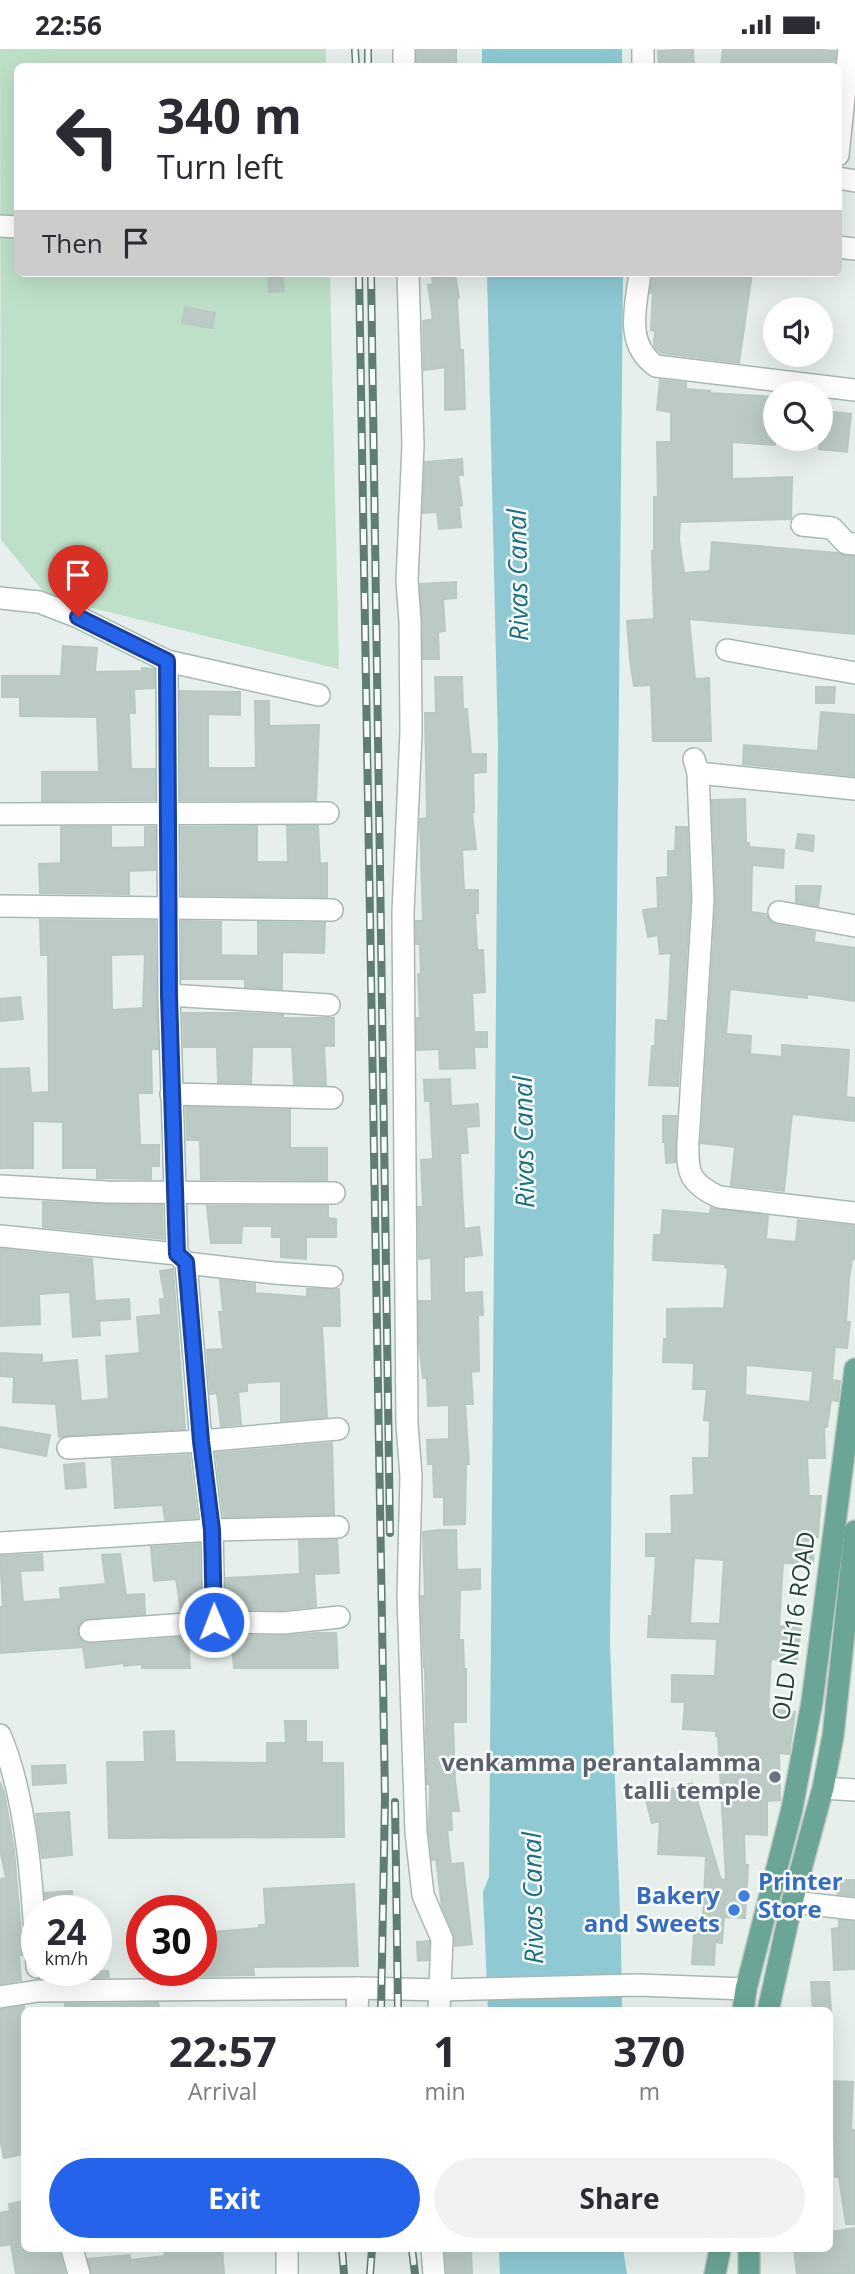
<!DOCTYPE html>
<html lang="en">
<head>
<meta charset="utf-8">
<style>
	body { margin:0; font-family:"Open Sans",sans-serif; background:#f2f2f3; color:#2b2b33; height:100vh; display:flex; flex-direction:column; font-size:26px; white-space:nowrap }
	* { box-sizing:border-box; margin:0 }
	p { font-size:23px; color:#7c7c81 }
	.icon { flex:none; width:38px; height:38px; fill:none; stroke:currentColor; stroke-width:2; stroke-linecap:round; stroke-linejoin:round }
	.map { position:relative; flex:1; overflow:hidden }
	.side { position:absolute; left:21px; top:1958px; width:812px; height:245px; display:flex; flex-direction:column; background:#fff; border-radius:10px; box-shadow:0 7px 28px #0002 }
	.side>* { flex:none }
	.top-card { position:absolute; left:14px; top:14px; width:828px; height:214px; border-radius:10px; box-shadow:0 7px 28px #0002; background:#fff; color:#2b2b33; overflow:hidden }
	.fabs { position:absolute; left:763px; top:248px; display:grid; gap:14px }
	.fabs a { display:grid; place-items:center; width:70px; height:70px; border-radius:50%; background:#fff; box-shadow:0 7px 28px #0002; font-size:35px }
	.speed { position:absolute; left:21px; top:1846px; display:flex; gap:14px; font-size:35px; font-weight:700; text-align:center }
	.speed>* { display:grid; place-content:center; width:91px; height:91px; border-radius:50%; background:#fff; box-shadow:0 7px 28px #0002; line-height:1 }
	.speed small { font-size:18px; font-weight:400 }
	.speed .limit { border:10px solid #d22; background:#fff; color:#111 }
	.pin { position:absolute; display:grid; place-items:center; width:60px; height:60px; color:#fff; margin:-72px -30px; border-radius:50% 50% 50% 0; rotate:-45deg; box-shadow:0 0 7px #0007 }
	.pin .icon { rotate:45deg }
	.me { position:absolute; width:77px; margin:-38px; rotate:359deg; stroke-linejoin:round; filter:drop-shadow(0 0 5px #0008) }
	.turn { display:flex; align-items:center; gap:24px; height:147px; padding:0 28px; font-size:32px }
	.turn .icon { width:91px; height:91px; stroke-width:2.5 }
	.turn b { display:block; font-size:49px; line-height:60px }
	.then { display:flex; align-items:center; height:66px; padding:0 28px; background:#0003; gap:14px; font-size:26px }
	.eta { display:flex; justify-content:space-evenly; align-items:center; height:119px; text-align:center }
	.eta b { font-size:42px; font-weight:700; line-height:49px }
	.primary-button { display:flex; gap:14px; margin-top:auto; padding:14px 28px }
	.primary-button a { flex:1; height:80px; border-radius:42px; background:#2563eb; color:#fff; font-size:28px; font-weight:700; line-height:80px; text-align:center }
	.primary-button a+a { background:#f2f2f3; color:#2b2b33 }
	.status { display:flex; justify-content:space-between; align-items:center; height:49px; padding:0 35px; background:#fff; direction:ltr }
	.status svg { height:19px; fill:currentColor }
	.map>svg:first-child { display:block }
</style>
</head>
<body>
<div class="status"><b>22:56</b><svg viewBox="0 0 49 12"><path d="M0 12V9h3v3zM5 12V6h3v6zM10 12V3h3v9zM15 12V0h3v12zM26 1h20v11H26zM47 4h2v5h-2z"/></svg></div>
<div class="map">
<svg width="855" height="2225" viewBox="0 0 855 2225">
	<rect width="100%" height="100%" fill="#e6efeb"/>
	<!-- green -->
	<path fill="#bfe0c8" d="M0 0H326V17L18 18V224H330L339 620 48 548 1 491Z"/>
	<!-- water -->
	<g fill="#8ec9d4">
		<rect x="482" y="0" width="140" height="17"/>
		<path d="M487 224H623L610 1595 621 1891 622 1962H488L483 1843 489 1828 498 694Z"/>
		<path d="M499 2200H623L627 2225H500Z"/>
	</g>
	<!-- building -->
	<g fill="#bbcac4" stroke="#b8c9c2" stroke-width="2" fill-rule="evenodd">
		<rect x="417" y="0" width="39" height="18"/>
		<path d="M693 0 694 18H659L658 2Z"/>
		<path d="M723 0H807L836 2 834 18H721Z"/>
		<path d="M268 224H282L284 242 269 243Z"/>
		<path d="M431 224H455L459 249 457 250 460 301H463L465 360 445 361V318L424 321 423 272 433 270 428 236 433 235Z"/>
		<path d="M653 224H752L739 314 662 304 656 299 654 296 655 282 651 281 653 243 650 244Z"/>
		<path d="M185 258 215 264 212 279 182 274Z"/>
		<path d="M660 331 686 334V340L710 342V344L775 348V396L732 393V430L792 428 791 470 680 473 679 490 684 524 710 522 712 493 837 504 855 508V585L689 570 695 630 709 629 711 692H653L651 636 634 637 630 611 627 572 654 570 652 502H654V448H658L657 393H671V363L657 361Z"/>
		<path d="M823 362 851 365 847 403 819 400Z"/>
		<path d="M462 410 463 426H458L462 456 459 457 461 478 439 480 437 463 423 464 425 413Z"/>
		<path d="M456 533V549L443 550 445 582 438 583 439 610H423L420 535Z"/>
		<path d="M63 597 97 599 95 623 142 622V619L154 620V639L134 640 135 664H129L131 720H155V751L42 752V723H99L97 668 20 667V648H2V627H61Z"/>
		<path d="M435 628H462L463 660H467L471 705H486V723L473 724 474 763H472L476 800 462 801 464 841H478V864H475L477 901H483L485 943 472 944 474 983H487V998H474L475 1019 440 1020 439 1000 417 1001V969H420L418 925H421L420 895H416V872H423L420 770 427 769 425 664H436Z"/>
		<path d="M816 638H835L834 654H816Z"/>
		<path d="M180 642 240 643V666L208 665V719H256L255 652H269V677L319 676 316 751H181Z"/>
		<path d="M821 663 855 666V727L743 715 744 696 818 702Z"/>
		<path d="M745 750 746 794H749V798L784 801 783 819 752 816 751 863 766 865 770 872 777 876 815 883 814 893 855 899V952L807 945V949L730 940 726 985 751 987 750 1005 782 1008V996L849 1001 846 1048 855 1049V1072L792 1065 784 1142 731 1136 735 1098 701 1094 716 852 712 751Z"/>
		<path d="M257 777V813H288L287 777H318L320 815 327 814V848L182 846 181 778Z"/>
		<path d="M61 778H111V799L145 798V778H155V821L129 822V845L40 844 39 815 61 814Z"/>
		<path d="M676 778H687L690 851 678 1037 649 1036 652 997H655L656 971 668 972 671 904 660 905 658 886 648 888 643 861 658 859 657 829 668 828V802H675Z"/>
		<path d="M798 785 814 787 813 802 796 799Z"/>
		<path d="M796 837H821L818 857 796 853Z"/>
		<path d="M40 871 155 872 158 1000H151L152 1044H138L140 1096H159V1117H151V1130L97 1129V1119H63V1073L33 1072V1119H0V1020L29 1019 31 1044 49 1043 48 906H41ZM145 905 143 959 112 961 111 906Z"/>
		<path d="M182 872 221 873V906L258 907V873L325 874 324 904 282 903V940L245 938V930H182Z"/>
		<path d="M20 948 23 970 0 972V950Z"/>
		<path d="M183 964H240L283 966V969H334V997H324L326 1036 294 1035 292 998H252L251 1034 218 1033 217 998H184Z"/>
		<path d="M450 1030 451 1057 478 1055 479 1077 466 1078 468 1104H460L464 1180 479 1178 482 1206 464 1208V1244L482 1243 483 1266H478L479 1322 471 1323 473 1355H465L469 1415H466L465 1475 444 1476V1448H434L433 1415H428L427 1391 449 1390V1356L428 1357 427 1329H423L419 1294V1252H432L431 1209 419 1210 418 1158H423L421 1111 433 1110 430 1052H425L424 1031Z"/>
		<path d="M186 1058 290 1061V1099H327V1131L201 1130 200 1091H187Z"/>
		<path d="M663 1067H676L675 1113 666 1114 665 1093H663Z"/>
		<path d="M43 1153 162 1156 163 1190 43 1178Z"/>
		<path d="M207 1157H328V1169L336 1170V1188H306V1210L281 1208V1188H272V1177H242L241 1194H211Z"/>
		<path d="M711 1159 768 1167 766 1190 796 1193 798 1171 855 1177 854 1210H852L849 1230 846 1273H850L847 1299 835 1298 832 1331 840 1332 838 1352 831 1351 827 1378H824L825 1409H807L809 1447H821L818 1488H814L813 1515 783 1514 779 1577 801 1578 797 1612 771 1610 768 1660 795 1663 789 1705 779 1704 780 1751 767 1752V1786L744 1785 745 1816H748L745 1869 724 1868 722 1894 715 1893 714 1916 692 1915 695 1869 703 1870 706 1807 658 1805 660 1772 652 1774 645 1748 692 1734 721 1831 726 1830 718 1687H716V1682L683 1680 685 1653H672V1626L715 1627 717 1590 648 1588 649 1567 652 1568 656 1507H646V1485H672L671 1447 694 1446 693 1409H709L710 1372 704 1371 707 1340H693L694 1314 663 1313 664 1290H667V1260L724 1259 728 1219 725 1218V1215L653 1211 654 1186H661L663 1161 710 1165ZM746 1316 813 1322 810 1353 745 1346ZM694 1509 724 1511 720 1575 690 1574Z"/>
		<path d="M0 1200 92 1210 95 1252 129 1250 130 1270 99 1272 100 1286 73 1288 70 1243 39 1245 40 1275 0 1277Z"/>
		<path d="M173 1220 185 1380 59 1388 56 1355 13 1353 14 1328 0 1327V1304L42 1306V1314L77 1311 81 1352 109 1350 106 1307 140 1304 137 1268 161 1266 160 1250H165L160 1222Z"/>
		<path d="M220 1231 255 1235V1244L307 1248V1240H339L340 1277H322L327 1368 281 1372V1332L247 1334V1342L238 1343 241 1375 221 1377 217 1344 210 1345 207 1301 223 1300 219 1263H223Z"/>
		<path d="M0 1378 50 1386 46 1407 0 1398Z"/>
		<path d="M332 1394 334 1465 224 1468 216 1404Z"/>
		<path d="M189 1406 197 1469 165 1471 163 1456 115 1459 112 1410Z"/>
		<path d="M84 1414 86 1438 66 1440 64 1416Z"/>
		<path d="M438 1481H456L457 1521 480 1520V1540L460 1541 459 1591H463L464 1620H466V1673H453L455 1733 459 1762H451L452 1781H447L451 1815 463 1814 472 1895 455 1897 454 1885 442 1858 436 1810 432 1811 429 1782 430 1735H427L425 1618H424L421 1547H425L423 1483Z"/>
		<path d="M337 1491 339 1524 314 1525 316 1557 283 1561 227 1560 226 1529 300 1525 299 1492Z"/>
		<path d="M199 1495 201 1561 181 1562 176 1530 154 1532 151 1498Z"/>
		<path d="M42 1505 43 1521 20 1522 23 1553 61 1550 60 1539 106 1535 102 1506 120 1505 126 1546 144 1545 145 1565 83 1571 78 1577 79 1589 84 1593 91 1595 188 1588 190 1619H142V1615L124 1617V1614L86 1619 83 1598 0 1604V1558H3L0 1507Z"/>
		<path d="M317 1584H336L338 1619H234L231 1586 284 1587Z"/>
		<path d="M285 1672H306V1693H322V1714H343L344 1788 109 1789 107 1713H145L144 1683 174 1682 175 1713 267 1714V1694H286Z"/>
		<path d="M65 1716 66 1734 33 1736 32 1717Z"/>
		<path d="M0 1733 4 1743 14 1801 23 1906H19L21 1931 0 1935V1830L6 1829 0 1800Z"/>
		<path d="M69 1763 72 1806 42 1809 36 1765Z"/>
		<path d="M837 1831H855V1847L838 1845Z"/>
		<path d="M354 1835 358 1917 253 1918 254 1926 201 1927V1904H204L202 1884 259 1879V1876H266L264 1840Z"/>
		<path d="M72 1842 73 1861 47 1862 45 1844Z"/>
		<path d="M839 1871 855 1873V1920L834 1921 832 1880 839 1879Z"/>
		<path d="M429 1892 428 1911 418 1912 417 1893Z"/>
		<path d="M60 1922H108L109 1928 61 1929Z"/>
		<path d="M811 1933H829L831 1962H813Z"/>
		<path d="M158 1954 160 1962H66L65 1955Z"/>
		<path d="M24 1957V2105L4 2109 0 2090V1961Z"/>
		<path d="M830 2032 853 2033 851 2081H855V2175H846L839 2128H835L834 2087H830Z"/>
		<path d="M24 2152V2200H59L65 2225H16L11 2195 0 2197V2164L10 2162 9 2155Z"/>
		<path d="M855 2179V2225H797L794 2200H830V2183Z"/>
		<path d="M164 2200H222L224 2225H92L88 2210 130 2206V2211L165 2207Z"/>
		<path d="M445 2200H471L472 2225H447Z"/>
	</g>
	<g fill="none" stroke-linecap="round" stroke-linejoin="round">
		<!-- minor casing -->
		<g stroke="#a8b8b2" stroke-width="24">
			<g id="minor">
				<path d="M404 0V18"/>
				<path d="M643 18V0"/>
				<path d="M838 106 849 0"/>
				<path d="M838 129 855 132"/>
				<path d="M0 177 18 178"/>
				<path d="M838 198 855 200"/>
				<path d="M408 224 413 396 407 532 410 572 411 683 403 863 407 1376 411 1427 408 1547 416 1783 423 1846 442 1890 439 1962"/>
				<path d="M640 224C636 257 624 295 656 317L855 341"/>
				<path d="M802 476 832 479 846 494 855 495"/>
				<path d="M0 549 39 553 78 568 167 612 319 646"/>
				<path d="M727 601 855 624"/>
				<path d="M167 612 169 946 177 1205"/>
				<path d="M694 710 698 724 703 851 688 1093C687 1124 689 1134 719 1148L855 1164"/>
				<path d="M698 724 855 740"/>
				<path d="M0 765 328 764"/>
				<path d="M0 857 332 861"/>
				<path d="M779 863 855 877"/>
				<path d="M169 946 329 956"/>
				<path d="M171 1045 332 1049"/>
				<path d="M0 1137 107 1143 334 1144"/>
				<path d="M0 1187 177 1205 186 1214 274 1224 332 1228"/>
				<path d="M186 1214 201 1392 212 1481 214 1573 284 1574 339 1568"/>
				<path d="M68 1399 201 1392 338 1380"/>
				<path d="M0 1494 212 1481 338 1478"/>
				<path d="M90 1582 214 1573"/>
				<path d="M0 1686C28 1751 33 1847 37 1918"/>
				<path d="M823 1739 855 1741"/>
				<path d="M792 1853 855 1860"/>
				<path d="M0 1948 38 1942 358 1939 441 1941 637 1936 746 1940"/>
				<path d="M357 1962 358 1939"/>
				<path d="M72 2200 79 2225"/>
				<path d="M287 2200V2225"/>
				<path d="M432 2200 434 2225"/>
			</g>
		</g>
		<!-- major casing -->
		<g stroke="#c2cac8" stroke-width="24">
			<g id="major">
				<path d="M743 1962 746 1940 792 1760 812 1653 855 1320"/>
				<path d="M768 1962 792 1853 823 1739 833 1687 855 1482"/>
				<path d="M715 2225 720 2200"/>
				<path d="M749 2225V2200"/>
			</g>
		</g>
		<!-- minor -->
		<use href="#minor" stroke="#fff" stroke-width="21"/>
		<!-- major -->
		<use href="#major" stroke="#6aa596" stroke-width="21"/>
		<!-- rail casing -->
		<g stroke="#5f7d75" stroke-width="8">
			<g id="rail">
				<path d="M355 0 356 18"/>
				<path d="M368 0V18"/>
				<path d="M359 224 385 1749 381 1962"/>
				<path d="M371 224 390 1484"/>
				<path d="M395 1753 398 1962"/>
				<path d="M342 2200 344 2225"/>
				<path d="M412 2200 415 2225"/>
				<path d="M370 2225 372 2200"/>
			</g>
		</g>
		<!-- rail -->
		<use href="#rail" stroke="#f7fbf9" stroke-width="5" stroke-dasharray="16" stroke-linecap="butt"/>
	</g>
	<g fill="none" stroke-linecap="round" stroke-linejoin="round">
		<!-- route casing -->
		<g stroke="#184099" stroke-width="18">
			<path id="route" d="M78 568 167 612 169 946 177 1205 186 1213 201 1392 212 1481 214 1573"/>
		</g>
		<!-- route -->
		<use href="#route" stroke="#2563eb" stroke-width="12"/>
	</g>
	<!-- markers -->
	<circle fill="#6b7280" stroke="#f7fbf9" stroke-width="2.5" cx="775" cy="1728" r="7"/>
	<g fill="#3f7fe0" stroke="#f7fbf9" stroke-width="2.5">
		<circle cx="744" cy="1847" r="7"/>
		<circle cx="734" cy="1861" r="7"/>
	</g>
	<g text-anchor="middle" stroke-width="5" stroke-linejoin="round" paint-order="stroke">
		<!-- street labels -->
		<g font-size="24" fill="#24423a" stroke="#f7fbf9">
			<text transform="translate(794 1577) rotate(-82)" y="8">OLD NH16 ROAD</text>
		</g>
		<!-- worship labels -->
		<g font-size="24" font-weight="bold" fill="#5b616d" stroke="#f7fbf9" text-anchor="end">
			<text x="761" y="1722">venkamma perantalamma<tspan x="761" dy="28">talli temple</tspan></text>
		</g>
		<!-- shop labels -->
		<g font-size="24" font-weight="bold" fill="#366cbe" stroke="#f7fbf9" text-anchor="start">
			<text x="758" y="1841">Printer<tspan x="758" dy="28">Store</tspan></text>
			<text x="720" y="1855" text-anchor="end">Bakery<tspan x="720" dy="28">and Sweets</tspan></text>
		</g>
		<!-- water labels -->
		<g font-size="26" font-style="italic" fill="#1c6f80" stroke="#f7fbf9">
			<text transform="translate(518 526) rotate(-91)" y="9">Rivas Canal</text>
			<text transform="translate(524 1093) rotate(-91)" y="9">Rivas Canal</text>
			<text transform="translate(533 1849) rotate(-91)" y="9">Rivas Canal</text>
		</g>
	</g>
</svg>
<div class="fabs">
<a><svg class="icon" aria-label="sound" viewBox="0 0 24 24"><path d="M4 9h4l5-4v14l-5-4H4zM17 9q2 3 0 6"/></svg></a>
<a><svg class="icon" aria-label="search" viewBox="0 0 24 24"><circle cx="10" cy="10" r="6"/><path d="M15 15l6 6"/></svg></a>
</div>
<div class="speed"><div>24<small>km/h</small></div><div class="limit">30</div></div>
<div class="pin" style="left:78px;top:568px;background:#d93025"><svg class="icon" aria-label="arrive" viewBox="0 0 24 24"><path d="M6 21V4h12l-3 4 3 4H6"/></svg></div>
<svg class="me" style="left:214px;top:1573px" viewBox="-20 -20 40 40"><circle r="17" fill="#2563eb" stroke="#fff" stroke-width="3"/><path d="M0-11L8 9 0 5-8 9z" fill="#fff"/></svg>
<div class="top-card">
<div class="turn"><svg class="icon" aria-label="left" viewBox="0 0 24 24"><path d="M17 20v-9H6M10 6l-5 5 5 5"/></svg><div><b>340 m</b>Turn left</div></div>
<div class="then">Then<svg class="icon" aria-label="arrive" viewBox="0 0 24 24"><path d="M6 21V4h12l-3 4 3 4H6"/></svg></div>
</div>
<section class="side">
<div class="eta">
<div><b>22:57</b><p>Arrival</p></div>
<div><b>1</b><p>min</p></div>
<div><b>370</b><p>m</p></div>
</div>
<div class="primary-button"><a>Exit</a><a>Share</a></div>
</section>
</div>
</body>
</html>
